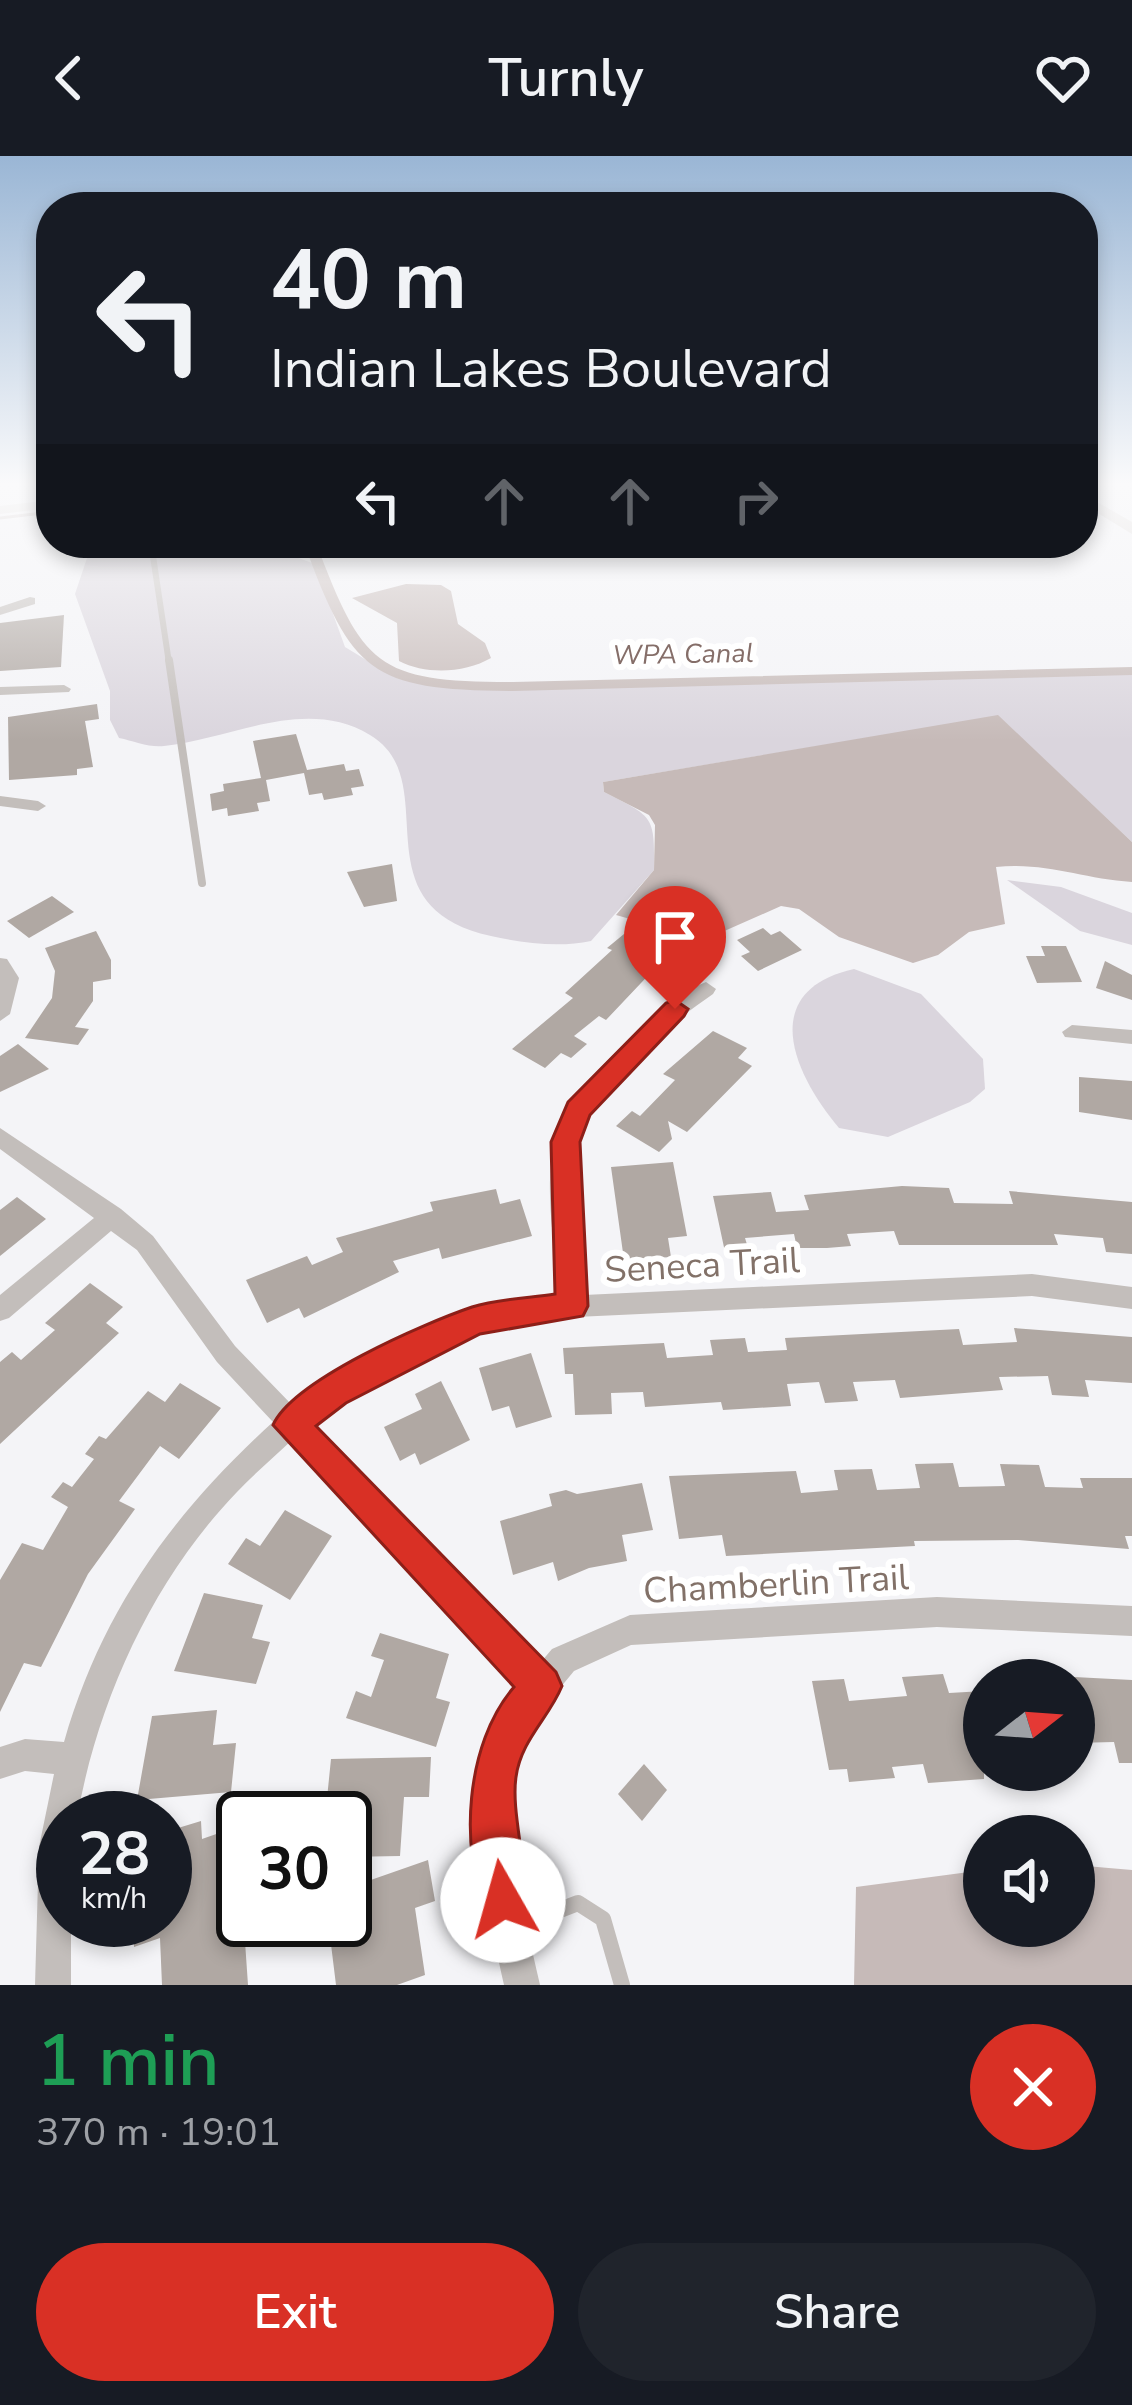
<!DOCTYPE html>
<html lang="en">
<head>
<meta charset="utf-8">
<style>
	body { margin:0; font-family:"Nunito Sans",sans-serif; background:#20242c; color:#f1f3f6; height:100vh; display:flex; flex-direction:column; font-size:45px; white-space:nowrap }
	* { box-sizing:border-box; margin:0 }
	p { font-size:39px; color:#9ea1a6 }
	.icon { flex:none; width:66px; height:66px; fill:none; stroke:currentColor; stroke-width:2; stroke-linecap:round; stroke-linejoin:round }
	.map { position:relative; height:1829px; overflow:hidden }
	.side { display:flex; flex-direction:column; background:#171b24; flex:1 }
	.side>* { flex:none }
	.top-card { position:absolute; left:36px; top:36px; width:1062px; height:366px; border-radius:48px; box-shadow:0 6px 18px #0003; background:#171b24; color:#f1f3f6; overflow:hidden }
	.needle { width:78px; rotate:73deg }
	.fabs { position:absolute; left:963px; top:1503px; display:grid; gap:24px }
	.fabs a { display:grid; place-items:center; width:132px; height:132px; border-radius:50%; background:#171b24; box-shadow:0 6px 18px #0003; font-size:60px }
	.speed { position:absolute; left:36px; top:1635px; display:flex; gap:24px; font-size:60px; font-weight:700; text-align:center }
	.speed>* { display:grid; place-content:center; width:156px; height:156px; border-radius:50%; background:#171b24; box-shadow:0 6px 18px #0003; line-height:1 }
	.speed small { font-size:30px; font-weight:400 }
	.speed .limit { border:6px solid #111; border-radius:18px; background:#fff; color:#111 }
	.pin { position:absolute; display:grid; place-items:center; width:102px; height:102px; color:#fff; margin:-123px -51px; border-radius:50% 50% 50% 0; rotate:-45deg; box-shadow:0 0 12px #0007 }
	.pin .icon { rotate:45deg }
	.me { position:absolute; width:132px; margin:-66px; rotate:353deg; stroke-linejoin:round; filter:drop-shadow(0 0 9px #0008) }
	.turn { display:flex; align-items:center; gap:42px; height:252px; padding:0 36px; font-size:54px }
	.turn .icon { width:156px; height:156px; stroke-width:2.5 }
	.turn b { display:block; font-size:84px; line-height:102px }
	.lanes { display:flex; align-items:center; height:114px; padding:0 36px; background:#0003; justify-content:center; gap:60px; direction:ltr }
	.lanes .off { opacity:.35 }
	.round { display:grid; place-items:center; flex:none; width:126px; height:126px; border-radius:63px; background:#20242c }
	.headline { display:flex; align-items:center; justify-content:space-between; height:204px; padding:0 36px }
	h1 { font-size:72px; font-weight:600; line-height:90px; color:#1e9e55 }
	.button { display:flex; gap:24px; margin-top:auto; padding:24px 36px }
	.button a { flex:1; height:138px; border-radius:72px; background:#d93025; color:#fff; font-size:48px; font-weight:600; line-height:138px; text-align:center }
	.button a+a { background:#20242c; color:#f1f3f6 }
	header { display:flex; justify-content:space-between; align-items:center; height:156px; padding:0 36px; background:#171b24; font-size:54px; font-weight:600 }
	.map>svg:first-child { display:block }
</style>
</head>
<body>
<header><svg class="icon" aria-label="back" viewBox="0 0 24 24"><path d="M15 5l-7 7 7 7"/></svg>Turnly<svg class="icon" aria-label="heart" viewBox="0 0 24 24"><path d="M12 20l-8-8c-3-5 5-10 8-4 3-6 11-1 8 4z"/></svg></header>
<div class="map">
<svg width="1132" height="1829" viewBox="0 0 1132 1829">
	<rect width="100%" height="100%" fill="#f4f4f7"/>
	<!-- green -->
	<g fill="#dad5dd">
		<path d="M92 387H148L163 397 265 390 315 408 345 491 391 519 480 531 1132 515V686L998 560 603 626 604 636C653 661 655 659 654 714L591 785C559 792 523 787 491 780 354 750 447 625 370 579 305 540 231 583 164 590 150 592 134 585 119 582L110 564V535L75 438Z"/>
		<path d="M1007 724 1061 731 1132 757V789L1080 775Z"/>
		<path d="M854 813 921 838 983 903 985 933 970 946 888 981 839 972C794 919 756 835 854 813Z"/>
	</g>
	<!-- water -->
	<g fill="#c6bab8">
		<path d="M406 428 441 429 451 435 458 468 485 487 491 502C465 517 426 519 399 505L397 467 352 442Z"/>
		<path d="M998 559 1132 686V726C1083 723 1046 706 996 711L1005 768 969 776 938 799 913 807 839 781 799 753 781 750 704 784 616 759 654 714 655 669 649 659 604 636 603 626Z"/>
		<path d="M1074 1709 1132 1714V1829H854L856 1731 984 1714V1770H1074Z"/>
	</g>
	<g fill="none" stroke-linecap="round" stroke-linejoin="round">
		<!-- stream -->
		<path stroke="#c6bab8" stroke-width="3" d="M0 362 51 356"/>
		<!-- canal -->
		<path fill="#c6bab8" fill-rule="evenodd" d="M304 387H316C363 511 377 526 513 526L1132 511V519L513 535C371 534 352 518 304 387Z"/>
	</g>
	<!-- building -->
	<g fill="#b0a8a3">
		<path d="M64 459 61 511 0 515V467Z"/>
		<path d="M97 548 99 563 85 565 93 611 77 613V619L9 624 8 561Z"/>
		<path d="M296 578 307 614 344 608 346 615 359 613 364 630 351 632 353 639 324 644 322 637 309 639 304 617 266 624 270 645 257 647 259 655 228 660 227 652 212 655 210 638 224 635 223 628 261 622 253 585Z"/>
		<path d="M392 708 397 745 364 751 347 716Z"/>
		<path d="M52 740 74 756 29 782 7 765Z"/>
		<path d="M763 772 771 779 780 775 802 794 758 815 741 800 750 796 737 784Z"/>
		<path d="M645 774 676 790 606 864 599 860 574 880 587 888 571 902 561 897 545 912 512 893 573 842 565 837 612 794 607 792 624 778 634 783Z"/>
		<path d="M96 775 111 804V823L93 826V845L75 871 89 873 78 889 25 882 52 842 55 815 45 792Z"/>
		<path d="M1041 790H1066L1082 826 1037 827 1026 800H1045Z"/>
		<path d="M1105 805 1132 819V844L1096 832Z"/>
		<path d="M713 875 747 892 738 902 752 910 687 976 668 965 672 983 659 996 616 970 632 955 640 960 675 924 663 918Z"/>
		<path d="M18 888 49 913 0 936V900Z"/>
		<path d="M1079 921 1132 925V964L1079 956Z"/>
		<path d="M673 1006 687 1080 668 1082 671 1101 624 1104 611 1011Z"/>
		<path d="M902 1030 949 1032 954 1047 1013 1048 1009 1035 1132 1046V1098L1106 1096 1103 1082 1054 1078 1058 1089H899L894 1075 847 1078 851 1090 827 1092H797L794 1078 745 1082 749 1095 725 1096 713 1040 771 1036 776 1056 809 1054 804 1039Z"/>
		<path d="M496 1033 500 1048 520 1043 532 1080 442 1103 439 1092 393 1105 399 1116 304 1162 299 1152 267 1167 246 1124 307 1100 312 1109 343 1096 336 1082 433 1055 430 1046Z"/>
		<path d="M17 1041 46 1063 0 1100V1054Z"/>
		<path d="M90 1127 123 1151 106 1167 119 1177 0 1288V1206L12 1196 21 1204 55 1174 45 1167Z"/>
		<path d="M1014 1172 1132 1181V1227L1085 1224 1089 1241 1052 1239 1048 1220 999 1221 1003 1234 900 1242 895 1224 853 1226 858 1245 825 1247 819 1226 787 1228 791 1250 723 1254 721 1246 645 1251 643 1236 611 1237 612 1258 575 1259 573 1218H565L563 1192 664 1187 667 1202 713 1199 710 1184 745 1182 748 1196 787 1194 785 1182 959 1173 963 1189 1017 1186Z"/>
		<path d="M531 1197 552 1261 516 1272 509 1250 492 1255 479 1212Z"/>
		<path d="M441 1225 470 1284 420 1309 415 1297 400 1305 384 1271 422 1253 415 1238Z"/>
		<path d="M180 1227 221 1252 179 1303 160 1290 119 1345 135 1353 88 1418 41 1511 24 1507 0 1556V1424L22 1387 43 1394 68 1351 51 1341 63 1326 72 1331 94 1303 85 1298 99 1280 106 1283 148 1235 165 1246Z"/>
		<path d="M953 1307 959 1331 1005 1330 1000 1308 1039 1309 1045 1331 1083 1332 1080 1322H1132V1380H1125L1129 1393 1018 1384 914 1385 915 1390 726 1400 722 1379 679 1383 669 1320 796 1315 801 1337 838 1334 834 1314 872 1313 877 1334 920 1332 915 1308Z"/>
		<path d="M642 1327 653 1374 622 1379 627 1405 589 1412 558 1425 553 1406 513 1419 500 1365 552 1350 549 1338 566 1334 577 1338Z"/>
		<path d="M285 1354 332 1380 290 1444 228 1408 246 1382 260 1390Z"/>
		<path d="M204 1437 263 1449 252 1482 270 1486 256 1528 174 1515Z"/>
		<path d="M380 1477 449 1498 436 1542 450 1546 436 1591 346 1562 356 1535 371 1541 384 1504 371 1500Z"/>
		<path d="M943 1518 949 1537 984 1535V1623L928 1627 923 1608 892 1611 895 1622 849 1626 847 1613 829 1614 812 1525 844 1523 849 1545 907 1540 902 1521Z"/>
		<path d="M1074 1521 1132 1524V1607H1119L1114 1586 1074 1587Z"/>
		<path d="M217 1554 213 1589 236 1587 231 1636 137 1644 152 1560Z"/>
		<path d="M431 1601 429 1641H404L400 1700 345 1701V1662H325L331 1603Z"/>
		<path d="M644 1608 667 1634 642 1665 618 1638Z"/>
		<path d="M201 1665 202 1683 222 1676 230 1776 244 1771 248 1829H162L160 1782 134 1791 133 1764H165V1676Z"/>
		<path d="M428 1704 435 1745 415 1752 425 1819 397 1829H336L328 1764H345V1733Z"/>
	</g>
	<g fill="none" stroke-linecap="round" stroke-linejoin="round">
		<!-- lane-far2 -->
		<path stroke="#c3bebb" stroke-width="6" d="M151 387 169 507"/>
		<!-- lane-far1 -->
		<path stroke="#c3bebb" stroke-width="8" d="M169 504 202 727"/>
		<!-- lane -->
		<path stroke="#c3bebb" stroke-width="16" d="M516 1771 578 1747 603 1763 622 1829"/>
		<!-- street -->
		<g fill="#c3bebb" fill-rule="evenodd">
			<path d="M30 441 35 442V448L0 459V451Z"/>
			<path d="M64 529 71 533 69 536 0 539V531Z"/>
			<path d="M0 640 38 645 46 650 38 655 0 650Z"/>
			<path d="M0 802 7 803 19 822 10 858 0 865Z"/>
			<path d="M706 826 716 833 713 838C668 869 595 925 579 979 565 1024 580 1092 584 1139L1032 1118 1132 1131V1153L1032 1140 533 1163 450 1188 372 1226 311 1269 541 1506 552 1493 630 1459 937 1441 1132 1450V1480L937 1471 631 1489 574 1515 528 1571 510 1621 514 1716 540 1829H504C483 1732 449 1614 521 1530L291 1285C273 1302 254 1318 237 1336 153 1423 98 1544 77 1662H63V1764H71V1829H35L39 1691 54 1618 25 1615 0 1623V1591L25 1583 64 1586C102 1454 173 1357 273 1266L217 1206 137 1094 111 1075 9 1162 0 1165V1139L94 1062 0 993V972L121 1053 153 1080 235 1190 293 1250C369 1199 465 1144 559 1140 556 1091 542 1032 556 983 567 942 602 909 632 881 653 861 679 836 706 826Z"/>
			<path d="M1072 869 1132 874V888L1065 881 1062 876Z"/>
		</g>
		<!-- secondary -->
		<g fill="#dad5d2" fill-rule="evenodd">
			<path d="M1083 338 1132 366V378L1083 348Z"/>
			<path d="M51 344V352L0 358V350Z"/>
		</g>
	</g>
	<!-- sky -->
	<linearGradient id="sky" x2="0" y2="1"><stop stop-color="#9ab6d5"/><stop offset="0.56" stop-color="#fafafb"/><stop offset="1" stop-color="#fafafb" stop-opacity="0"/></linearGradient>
	<rect width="1132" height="585" fill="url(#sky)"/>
	<!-- route -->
	<path fill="#d93025" stroke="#8d1f18" stroke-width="3" d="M675 844 688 853 684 860 590 959 580 986 588 1150 583 1160 480 1178 346 1247 316 1270 556 1516 562 1530C549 1562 521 1584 516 1621 510 1662 534 1726 519 1761L503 1767 487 1761C459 1692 465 1588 514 1531L273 1269C293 1224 425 1167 472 1151 498 1143 528 1142 555 1138L551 986 568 946 666 847Z"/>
	<g text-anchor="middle" stroke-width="12" stroke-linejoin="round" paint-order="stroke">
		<!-- far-water labels -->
		<g font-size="27" font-style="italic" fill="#856e69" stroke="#fff">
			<text transform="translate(683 498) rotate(-1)" y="9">WPA Canal</text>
		</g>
		<!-- near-street labels -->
		<g font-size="36" fill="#827168" stroke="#fff">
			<text transform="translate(702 1108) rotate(-3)" y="13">Seneca Trail</text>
			<text transform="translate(776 1427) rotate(-3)" y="13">Chamberlin Trail</text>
		</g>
	</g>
</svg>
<div class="fabs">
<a><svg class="needle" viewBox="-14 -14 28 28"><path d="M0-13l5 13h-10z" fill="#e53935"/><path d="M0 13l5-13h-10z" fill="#9ea1a6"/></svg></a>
<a><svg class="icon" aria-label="sound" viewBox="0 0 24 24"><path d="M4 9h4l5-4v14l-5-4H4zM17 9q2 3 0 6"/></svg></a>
</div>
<div class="speed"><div>28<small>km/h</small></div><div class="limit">30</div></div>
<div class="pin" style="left:675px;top:853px;background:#d93025"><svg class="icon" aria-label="arrive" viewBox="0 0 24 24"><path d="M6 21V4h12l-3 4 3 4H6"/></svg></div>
<svg class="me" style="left:503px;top:1744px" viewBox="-20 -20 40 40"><circle r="19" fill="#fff"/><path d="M0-13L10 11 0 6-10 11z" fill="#d93025"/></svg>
<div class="top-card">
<div class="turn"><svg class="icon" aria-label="left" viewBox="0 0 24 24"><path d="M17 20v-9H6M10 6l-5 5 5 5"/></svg><div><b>40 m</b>Indian Lakes Boulevard</div></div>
<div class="lanes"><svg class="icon" aria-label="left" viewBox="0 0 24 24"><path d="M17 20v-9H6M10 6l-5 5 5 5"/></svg><svg class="icon off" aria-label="ahead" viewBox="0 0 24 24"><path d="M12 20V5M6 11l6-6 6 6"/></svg><svg class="icon off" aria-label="ahead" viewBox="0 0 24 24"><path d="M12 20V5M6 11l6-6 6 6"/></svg><svg class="icon off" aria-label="right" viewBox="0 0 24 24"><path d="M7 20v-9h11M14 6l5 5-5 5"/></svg></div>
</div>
</div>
<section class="side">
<div class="headline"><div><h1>1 min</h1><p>370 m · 19:01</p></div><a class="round" style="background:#d93025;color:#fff"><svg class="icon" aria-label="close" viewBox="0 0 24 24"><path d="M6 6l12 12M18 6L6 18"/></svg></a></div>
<div class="button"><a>Exit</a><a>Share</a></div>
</section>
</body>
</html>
